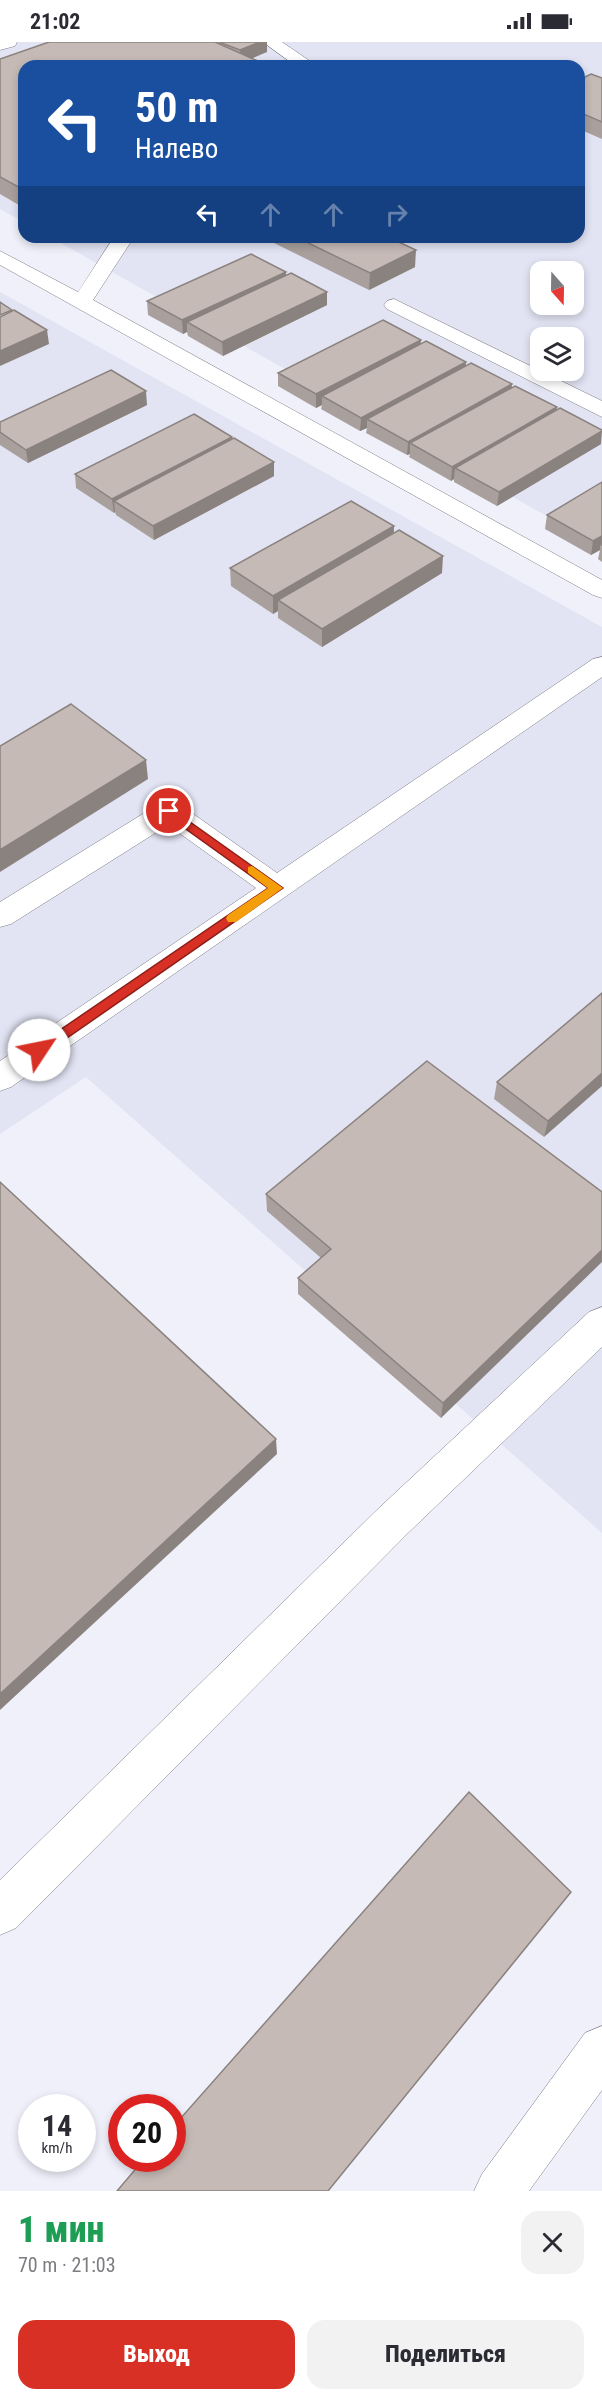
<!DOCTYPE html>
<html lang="ru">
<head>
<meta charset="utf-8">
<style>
	body { margin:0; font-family:"Roboto Condensed",sans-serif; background:#f2f2f3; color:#2b2b33; height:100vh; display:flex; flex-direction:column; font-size:22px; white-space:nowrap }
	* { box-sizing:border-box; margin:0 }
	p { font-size:20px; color:#7c7c81 }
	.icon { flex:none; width:33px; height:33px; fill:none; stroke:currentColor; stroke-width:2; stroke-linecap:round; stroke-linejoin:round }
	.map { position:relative; height:2149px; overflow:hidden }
	.panel { display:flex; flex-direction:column; background:#fff; flex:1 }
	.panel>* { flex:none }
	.hud { position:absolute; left:18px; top:18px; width:567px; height:183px; border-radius:18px; box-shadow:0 3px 9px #0003; background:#1a4fa0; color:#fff; overflow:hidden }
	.needle { width:39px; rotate:160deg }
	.tools { position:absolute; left:530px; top:219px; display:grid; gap:12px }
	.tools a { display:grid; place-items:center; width:54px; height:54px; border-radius:12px; background:#fff; box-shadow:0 3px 9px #0003; font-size:30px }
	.speed { position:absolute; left:18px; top:2052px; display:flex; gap:12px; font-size:30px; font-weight:700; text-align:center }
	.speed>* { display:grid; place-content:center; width:78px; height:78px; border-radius:50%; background:#fff; box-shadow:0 3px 9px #0003; line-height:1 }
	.speed small { font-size:15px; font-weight:400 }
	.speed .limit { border:9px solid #d22; background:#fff; color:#111 }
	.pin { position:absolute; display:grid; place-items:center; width:51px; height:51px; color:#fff; margin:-26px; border:3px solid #fff; border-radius:50%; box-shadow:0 2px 6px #0007 }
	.me { position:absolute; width:66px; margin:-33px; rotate:56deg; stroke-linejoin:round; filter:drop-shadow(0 0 4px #0008) }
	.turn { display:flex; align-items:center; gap:21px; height:126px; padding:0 18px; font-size:27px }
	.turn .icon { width:78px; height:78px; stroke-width:2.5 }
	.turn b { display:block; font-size:42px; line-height:51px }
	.lanes { display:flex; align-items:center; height:57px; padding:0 18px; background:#0003; justify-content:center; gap:30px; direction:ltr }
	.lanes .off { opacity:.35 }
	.round { display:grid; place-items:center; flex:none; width:63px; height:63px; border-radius:18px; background:#f2f2f3 }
	.overview { display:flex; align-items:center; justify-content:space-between; height:102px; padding:0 18px }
	h1 { font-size:36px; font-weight:800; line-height:45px; color:#1e9e55 }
	.button { display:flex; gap:12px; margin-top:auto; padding:12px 18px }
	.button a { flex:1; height:69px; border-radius:18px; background:#d93025; color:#fff; font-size:24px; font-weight:800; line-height:69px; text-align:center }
	.button a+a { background:#f2f2f3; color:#2b2b33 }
	.status { display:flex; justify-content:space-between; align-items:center; height:42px; padding:0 30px; background:#fff; direction:ltr }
	.status svg { height:16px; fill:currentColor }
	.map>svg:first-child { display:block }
</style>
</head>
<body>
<div class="status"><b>21:02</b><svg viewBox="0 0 49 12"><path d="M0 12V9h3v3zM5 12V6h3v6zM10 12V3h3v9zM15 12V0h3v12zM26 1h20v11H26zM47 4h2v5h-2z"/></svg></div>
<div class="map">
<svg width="602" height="2149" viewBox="0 0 602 2149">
	<rect width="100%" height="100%" fill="#eff0fa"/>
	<!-- built -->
	<g fill="#e2e3f3" fill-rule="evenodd">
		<path d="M0 0H602V505L50 195H579V24H24V180L0 167ZM540 230H573V262H540ZM540 296H573V328H540Z"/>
		<path d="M0 250 602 585V1491L86 1035 0 1092Z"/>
	</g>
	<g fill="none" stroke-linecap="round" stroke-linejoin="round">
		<!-- minor casing -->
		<g stroke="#7c7c85" stroke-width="1">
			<g id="minor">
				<path d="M0 0H17L15 4 0 8Z"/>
				<path d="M263 0H282L317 24H296Z"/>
				<path d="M114 195H134L93 258 602 538V556L593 553 0 223V209L78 250Z"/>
				<path d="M394 257 602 359V375L387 267 384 263 387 259Z"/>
				<path d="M602 615V635L11 1045 0 1049V1019L256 846 168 783 11 882 0 885V860L159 762 169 759 179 762 277 831 593 617Z"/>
				<path d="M602 1265V1305L407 1492 16 1886 0 1893V1838L379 1466 589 1270Z"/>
				<path d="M602 1984V2048L529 2149H474L482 2132 585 1991Z"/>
			</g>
		</g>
		<!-- minor -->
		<use href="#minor" fill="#fff" fill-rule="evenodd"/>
	</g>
	<!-- wall -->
	<g fill="#a9a09d">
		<path d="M49 0H267V10L24 24V166L0 152V17Z"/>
		<path d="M602 36V97L579 87V38Z"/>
		<path d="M266 195H388L415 225 369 248 266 197Z"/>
		<path d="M286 234 327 250V263L223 314 188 294 187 290 183 292 148 273 147 259Z"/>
		<path d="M421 302 465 324 557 365 556 368 601 402 497 464 454 440V437L451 439 409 415 410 412 407 413 366 391 367 386 360 389 321 367 322 363 316 366 278 344V331Z"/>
		<path d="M147 363 28 421 0 403V380Z"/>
		<path d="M232 395V397L274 420V434L154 498 116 473 115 470 114 471 76 446 75 432Z"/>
		<path d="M602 440V520L598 517 600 508 591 513 545 487 547 473Z"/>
		<path d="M394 484V491L442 531 322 605 278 576V569L273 572 231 544 230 526Z"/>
		<path d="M602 951 544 1095 494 1057 497 1040Z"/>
		<path d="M602 1150 441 1376 298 1252V1236L321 1216 267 1169 266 1152Z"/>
	</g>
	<!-- shaded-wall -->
	<g fill="#8a827f">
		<path d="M260 0H267V10L241 21 240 8Z"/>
		<path d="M416 208 415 225 369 248 370 231Z"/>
		<path d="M286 230V243L187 280V290L183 292 182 278Z"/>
		<path d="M327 250V263L223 314 222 300Z"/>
		<path d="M47 288 49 302 0 324V309Z"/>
		<path d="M421 298 420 311 322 354V363L316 366V352Z"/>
		<path d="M466 320 465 334 367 377V386L360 389 361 376Z"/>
		<path d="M512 342 511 356 410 401V412L407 413 408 400Z"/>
		<path d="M146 349 147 363 28 421 26 408Z"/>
		<path d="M557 365 555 379 455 426 454 437 451 439 452 425Z"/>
		<path d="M602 389 601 402 497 464 499 450Z"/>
		<path d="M232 395 233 409 114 459 115 470 114 471 112 457Z"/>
		<path d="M274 420V434L154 498 153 484Z"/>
		<path d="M394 484 393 502 278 558V569L273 572V554Z"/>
		<path d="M602 494V504L600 503V508L591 513 593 499Z"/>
		<path d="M443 514 442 531 322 605V587Z"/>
		<path d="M146 718 148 737 0 830V808Z"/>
		<path d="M602 1031V1044L544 1095 548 1079Z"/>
		<path d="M602 1208V1220L441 1376 443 1361Z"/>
		<path d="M276 1397 277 1412 0 1668V1652Z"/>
	</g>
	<!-- building -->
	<g fill="#c5bab6" stroke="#8a827f" stroke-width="1.5">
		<path d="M49 0H215L269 24H24V148L0 135V17Z"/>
		<path d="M219 0H260L240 8Z"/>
		<path d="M591 32 602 36V80L579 70V38Z"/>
		<path d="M296 195H388L416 208 370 231Z"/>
		<path d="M251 212 286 230 182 278 147 259Z"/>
		<path d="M291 231 327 250 222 300 187 280Z"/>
		<path d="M0 260 12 268 0 273Z"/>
		<path d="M14 268 47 288 0 309V275Z"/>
		<path d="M383 278 421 298 316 352 278 331Z"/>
		<path d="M426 299 466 320 361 376 322 354Z"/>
		<path d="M471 321 512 342 408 400 367 377Z"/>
		<path d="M111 328 146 349 26 408 0 390V380Z"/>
		<path d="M515 344 557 365 452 425 410 401Z"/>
		<path d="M560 366 602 388V389L499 450 455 426Z"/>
		<path d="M194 372 232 395 112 457 75 432Z"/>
		<path d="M234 396 274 420 153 484 114 459Z"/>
		<path d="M602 440V494L593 499 547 473Z"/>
		<path d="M351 459 394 484 273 554 230 526Z"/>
		<path d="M399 488 443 514 322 587 278 558Z"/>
		<path d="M71 662 146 718 0 808V704Z"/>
		<path d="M602 951V1031L548 1079 497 1040Z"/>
		<path d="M427 1019 602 1150V1208L443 1361 298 1236 331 1207 266 1152Z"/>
		<path d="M0 1140 276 1397 0 1652Z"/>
		<path d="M469 1750 571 1850 328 2149H117L145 2116H172V2086Z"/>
	</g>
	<!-- route -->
	<path fill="#d93025" stroke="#8d1f18" stroke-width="1.5" d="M169 765 283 846 44 1012H35L33 1008 35 1005 268 846 165 772V766Z"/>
	<!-- slow -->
	<path fill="#f59e0b" d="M252 824 283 846 236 880H228L226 876 228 873 268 846 248 831V825Z"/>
</svg>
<div class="tools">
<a><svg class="needle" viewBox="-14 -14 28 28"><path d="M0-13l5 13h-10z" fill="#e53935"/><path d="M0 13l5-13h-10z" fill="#7c7c81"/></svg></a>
<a><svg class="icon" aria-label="layers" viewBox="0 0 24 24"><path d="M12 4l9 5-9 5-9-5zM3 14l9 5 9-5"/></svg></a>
</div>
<div class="speed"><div>14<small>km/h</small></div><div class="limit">20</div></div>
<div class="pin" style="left:169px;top:769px;background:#d93025"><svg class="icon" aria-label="arrive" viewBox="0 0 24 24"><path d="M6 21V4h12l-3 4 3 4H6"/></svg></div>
<svg class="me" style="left:39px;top:1008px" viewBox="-20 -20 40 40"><circle r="19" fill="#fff"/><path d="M0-13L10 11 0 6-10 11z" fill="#d93025"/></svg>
<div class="hud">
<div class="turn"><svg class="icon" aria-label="left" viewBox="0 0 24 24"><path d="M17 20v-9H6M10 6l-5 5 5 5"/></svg><div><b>50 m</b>Налево</div></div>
<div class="lanes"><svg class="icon" aria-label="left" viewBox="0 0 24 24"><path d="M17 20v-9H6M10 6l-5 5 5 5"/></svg><svg class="icon off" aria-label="ahead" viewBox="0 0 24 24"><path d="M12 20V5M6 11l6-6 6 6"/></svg><svg class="icon off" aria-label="ahead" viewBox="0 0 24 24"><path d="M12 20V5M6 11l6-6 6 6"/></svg><svg class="icon off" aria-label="right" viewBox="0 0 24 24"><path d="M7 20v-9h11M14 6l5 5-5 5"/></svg></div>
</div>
</div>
<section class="panel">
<div class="overview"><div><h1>1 мин</h1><p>70 m · 21:03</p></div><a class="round"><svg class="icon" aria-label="close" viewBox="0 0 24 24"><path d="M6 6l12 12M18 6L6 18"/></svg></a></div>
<div class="button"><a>Выход</a><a>Поделиться</a></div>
</section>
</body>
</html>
